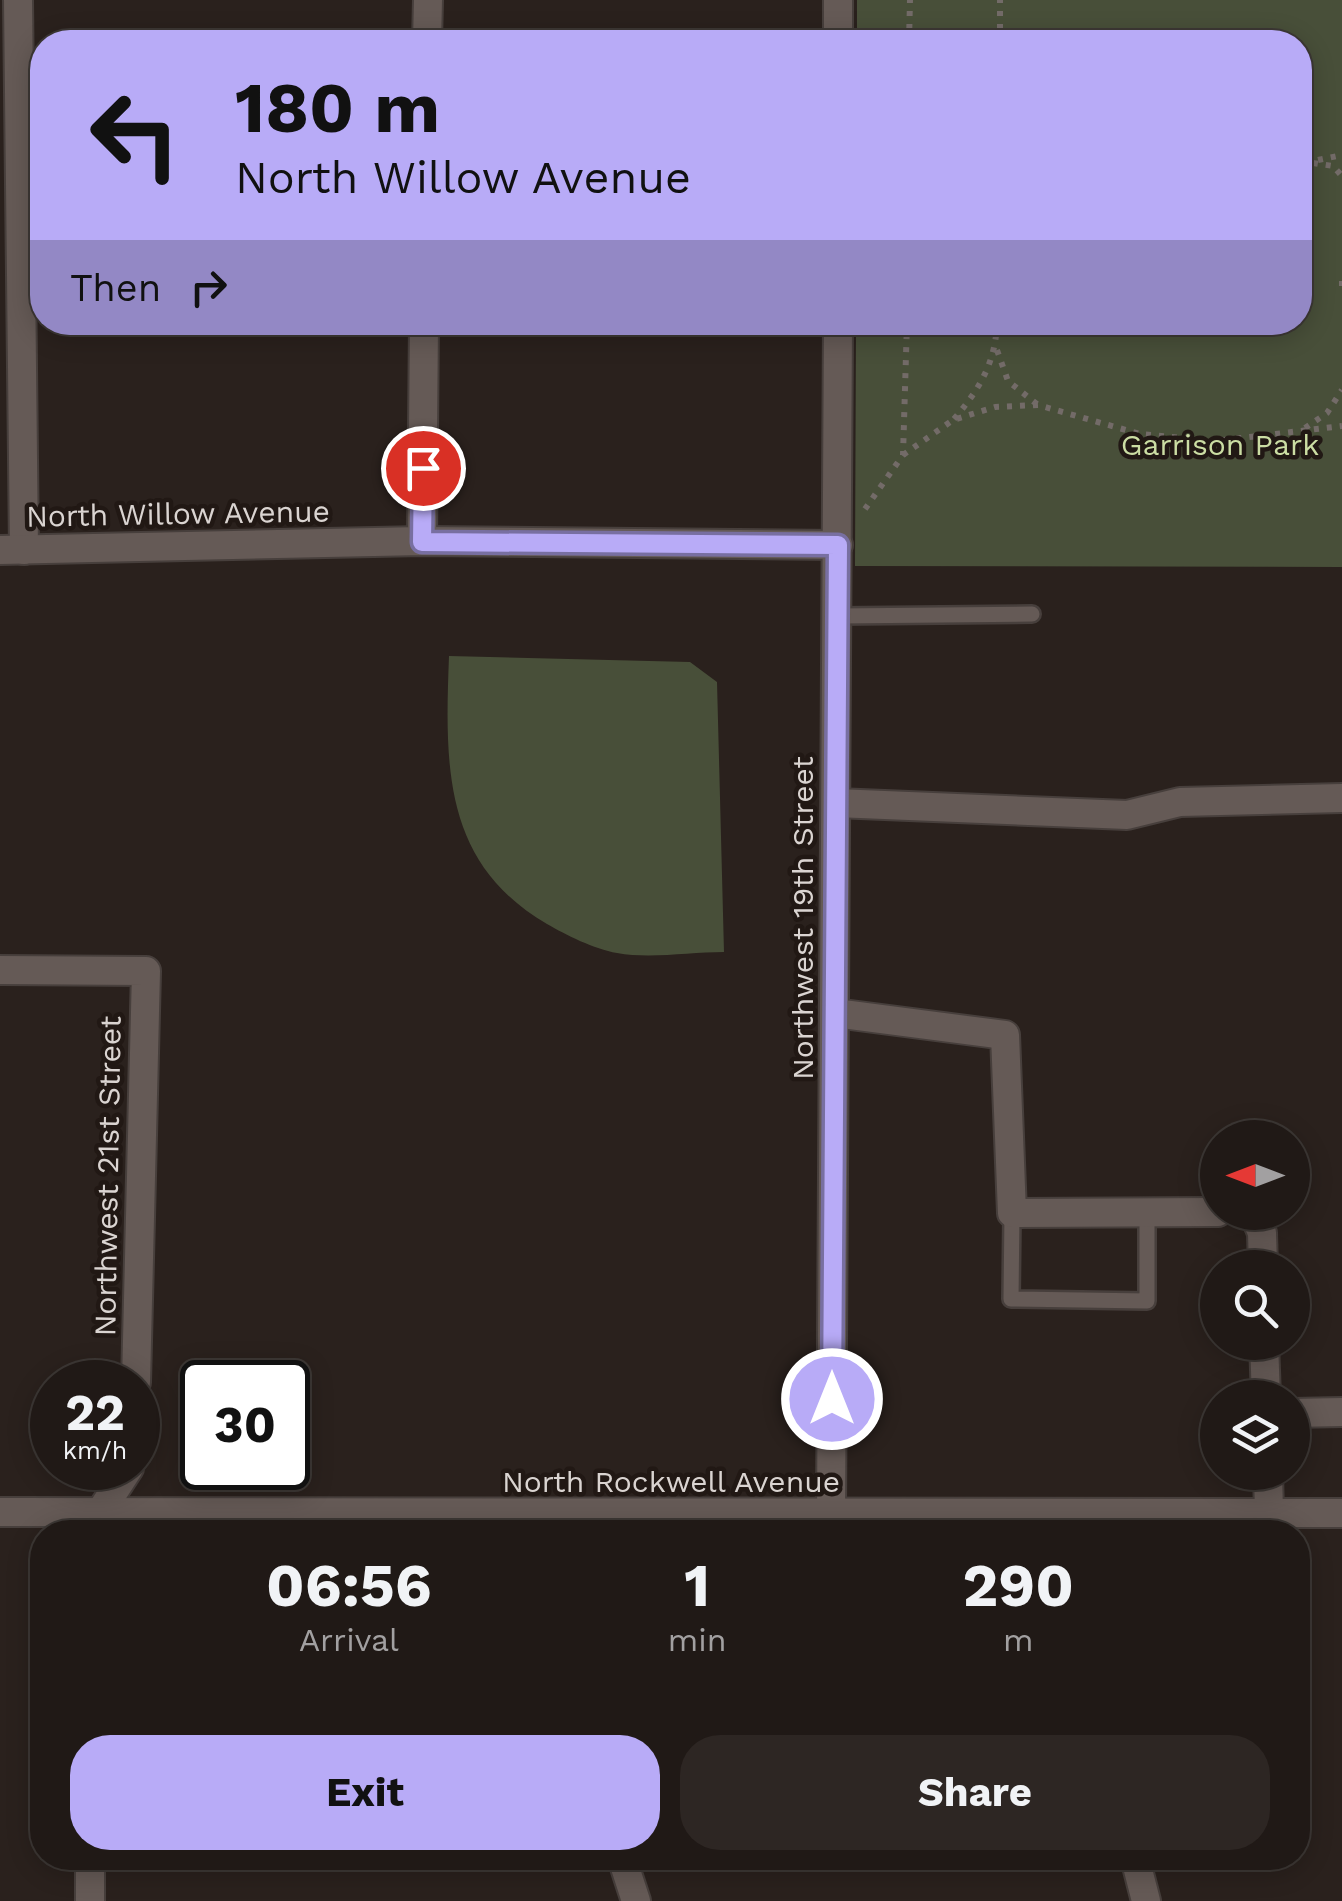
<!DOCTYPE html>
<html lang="en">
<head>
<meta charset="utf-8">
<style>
	body { margin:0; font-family:"Work Sans",sans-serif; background:#2d2623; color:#f1f3f6; height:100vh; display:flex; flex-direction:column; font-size:38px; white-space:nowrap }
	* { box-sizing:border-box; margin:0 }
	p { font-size:32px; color:#a2a0a1 }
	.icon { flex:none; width:55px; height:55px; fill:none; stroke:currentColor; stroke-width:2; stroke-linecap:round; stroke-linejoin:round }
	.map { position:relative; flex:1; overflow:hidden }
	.details { position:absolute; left:30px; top:1520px; width:1280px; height:350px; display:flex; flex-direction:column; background:#201916; border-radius:40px; box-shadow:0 5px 25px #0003,0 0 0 2px #3d3835 }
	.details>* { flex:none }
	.guide { position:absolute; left:30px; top:30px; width:1282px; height:305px; border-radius:40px; box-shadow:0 5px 25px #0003,0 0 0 2px #3d3835; background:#b8abf7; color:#111; overflow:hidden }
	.needle { width:65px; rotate:270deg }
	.controls { position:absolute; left:1200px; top:1120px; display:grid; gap:20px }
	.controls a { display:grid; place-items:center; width:110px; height:110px; border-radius:50%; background:#201916; box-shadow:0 5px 25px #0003,0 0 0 2px #3d3835; font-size:50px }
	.speed { position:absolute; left:30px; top:1360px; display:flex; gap:20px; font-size:50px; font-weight:700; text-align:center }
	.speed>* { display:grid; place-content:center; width:130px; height:130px; border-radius:50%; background:#201916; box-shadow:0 5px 25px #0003,0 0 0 2px #3d3835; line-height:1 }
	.speed small { font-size:25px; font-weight:400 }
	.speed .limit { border:5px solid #111; border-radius:15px; background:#fff; color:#111 }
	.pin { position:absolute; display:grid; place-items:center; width:85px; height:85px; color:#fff; margin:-42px; border:5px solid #fff; border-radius:50%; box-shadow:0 2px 10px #0007 }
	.me { position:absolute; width:110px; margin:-55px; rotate:0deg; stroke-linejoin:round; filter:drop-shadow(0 0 8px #0008) }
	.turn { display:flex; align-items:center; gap:35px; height:210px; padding:0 40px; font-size:45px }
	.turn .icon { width:130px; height:130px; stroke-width:2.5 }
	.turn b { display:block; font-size:70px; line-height:85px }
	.then { display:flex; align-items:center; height:95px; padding:0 40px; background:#0003; gap:20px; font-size:38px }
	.eta { display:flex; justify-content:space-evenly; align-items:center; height:170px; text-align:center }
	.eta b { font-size:60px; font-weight:700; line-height:70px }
	.primary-button { display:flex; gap:20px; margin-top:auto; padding:20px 40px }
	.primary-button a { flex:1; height:115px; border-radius:40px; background:#b8abf7; color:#111; font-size:40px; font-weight:700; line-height:115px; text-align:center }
	.primary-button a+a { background:#2d2623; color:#f1f3f6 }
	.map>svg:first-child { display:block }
</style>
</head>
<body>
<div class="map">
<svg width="1342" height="1901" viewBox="0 0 1342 1901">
	<rect width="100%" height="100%" fill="#2a211d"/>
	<!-- green -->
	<g fill="#484f39">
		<path d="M857 0H1342V567L855 566 856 323 1300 322V42H857Z"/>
		<path d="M449 656 690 662 717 682 724 952C690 952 650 959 617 953 594 949 566 935 547 924 442 863 445 764 449 656Z"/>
	</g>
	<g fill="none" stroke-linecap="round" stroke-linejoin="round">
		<!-- service casing -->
		<g stroke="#473f3c" stroke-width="20">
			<g id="service">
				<path d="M838 616 1032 614"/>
				<path d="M1012 1213 1011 1299 1147 1301V1212"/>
			</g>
		</g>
		<!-- minor casing -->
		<g stroke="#473f3c" stroke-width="32">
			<g id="minor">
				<path d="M18 0 24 550"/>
				<path d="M838 0V42"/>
				<path d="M427 42 428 0"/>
				<path d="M422 541 424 322"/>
				<path d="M0 550 422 541 838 545"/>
				<path d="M836 803 1127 815 1180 802 1342 798"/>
				<path d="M0 970 146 971 136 1382"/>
				<path d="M835 1013 1005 1035 1012 1213 1218 1212"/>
				<path d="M1245 1212 1256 1218 1262 1233 1263 1268"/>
				<path d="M1264 1342 1266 1398"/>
				<path d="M1292 1413 1342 1412"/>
				<path d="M1268 1472 1269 1514"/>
				<path d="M831 1515 838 322"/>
				<path d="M96 1532 101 1511 129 1468"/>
				<path d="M90 1858V1901"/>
				<path d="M622 1858 636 1901"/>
				<path d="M1135 1858 1146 1901"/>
			</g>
		</g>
		<!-- secondary casing -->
		<g stroke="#473f3c" stroke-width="32">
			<path id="secondary" d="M0 1512 1342 1513"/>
		</g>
		<!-- path -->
		<g stroke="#736b68" stroke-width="6" stroke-dasharray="5 8" stroke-linecap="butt">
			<path d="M909 42 910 0"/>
			<path d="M1000 42V0"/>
			<path d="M1318 160 1342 155"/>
			<path d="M1300 161 1333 166 1342 176"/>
			<path d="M1342 281V291"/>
			<path d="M997 350 1008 381 1038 405"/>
			<path d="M954 419C979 390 996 362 997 322"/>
			<path d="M1305 428 1327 413 1342 390"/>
			<path d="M903 455 953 420 995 407 1038 405 1140 434 1216 441 1342 426"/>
			<path d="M865 509 903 455 907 322"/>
		</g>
		<!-- service -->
		<use href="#service" stroke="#655a56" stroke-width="15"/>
		<!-- minor -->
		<use href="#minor" stroke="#655a56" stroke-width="28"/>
		<!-- secondary -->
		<use href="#secondary" stroke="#655a56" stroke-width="28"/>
	</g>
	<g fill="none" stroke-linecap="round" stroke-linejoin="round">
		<!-- route casing -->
		<g stroke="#786fa1" stroke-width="25">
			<path id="route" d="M423 468 422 542 838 545 832 1399"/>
		</g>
		<!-- route -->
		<use href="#route" stroke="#b8abf7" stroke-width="18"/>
	</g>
	<g text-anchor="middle" stroke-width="9" stroke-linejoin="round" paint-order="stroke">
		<!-- park labels -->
		<g font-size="30" fill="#cbdda3" stroke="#211814">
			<text x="1220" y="455">Garrison Park</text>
		</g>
		<!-- street labels -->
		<g font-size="30" fill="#dad4d1" stroke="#211814">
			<text transform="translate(178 514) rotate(-1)" y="10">North Willow Avenue</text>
			<text transform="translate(803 918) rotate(-90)" y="10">Northwest 19th Street</text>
			<text transform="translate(108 1176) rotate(-89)" y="10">Northwest 21st Street</text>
			<text x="671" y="1492">North Rockwell Avenue</text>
		</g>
	</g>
</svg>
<div class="controls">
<a><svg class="needle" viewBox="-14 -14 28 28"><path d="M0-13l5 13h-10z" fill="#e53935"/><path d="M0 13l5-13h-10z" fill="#a2a0a1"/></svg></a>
<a><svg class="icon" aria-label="search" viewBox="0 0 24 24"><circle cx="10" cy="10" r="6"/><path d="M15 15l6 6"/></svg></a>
<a><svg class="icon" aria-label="layers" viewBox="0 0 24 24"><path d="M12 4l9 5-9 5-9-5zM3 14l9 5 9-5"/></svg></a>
</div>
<div class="speed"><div>22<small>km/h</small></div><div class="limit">30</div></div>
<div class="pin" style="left:423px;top:468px;background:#d93025"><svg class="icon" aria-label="arrive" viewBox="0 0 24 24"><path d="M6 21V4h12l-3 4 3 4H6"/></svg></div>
<svg class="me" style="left:832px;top:1399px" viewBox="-20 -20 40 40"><circle r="17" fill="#b8abf7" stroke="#fff" stroke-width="3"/><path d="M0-11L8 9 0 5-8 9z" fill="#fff"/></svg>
<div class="guide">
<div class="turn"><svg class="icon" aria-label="left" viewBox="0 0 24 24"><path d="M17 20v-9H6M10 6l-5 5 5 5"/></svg><div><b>180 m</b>North Willow Avenue</div></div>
<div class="then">Then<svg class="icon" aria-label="right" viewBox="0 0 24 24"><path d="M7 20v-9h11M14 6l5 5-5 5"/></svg></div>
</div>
<section class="details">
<div class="eta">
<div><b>06:56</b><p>Arrival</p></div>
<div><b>1</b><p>min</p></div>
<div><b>290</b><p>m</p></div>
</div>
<div class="primary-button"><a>Exit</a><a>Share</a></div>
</section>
</div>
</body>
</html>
